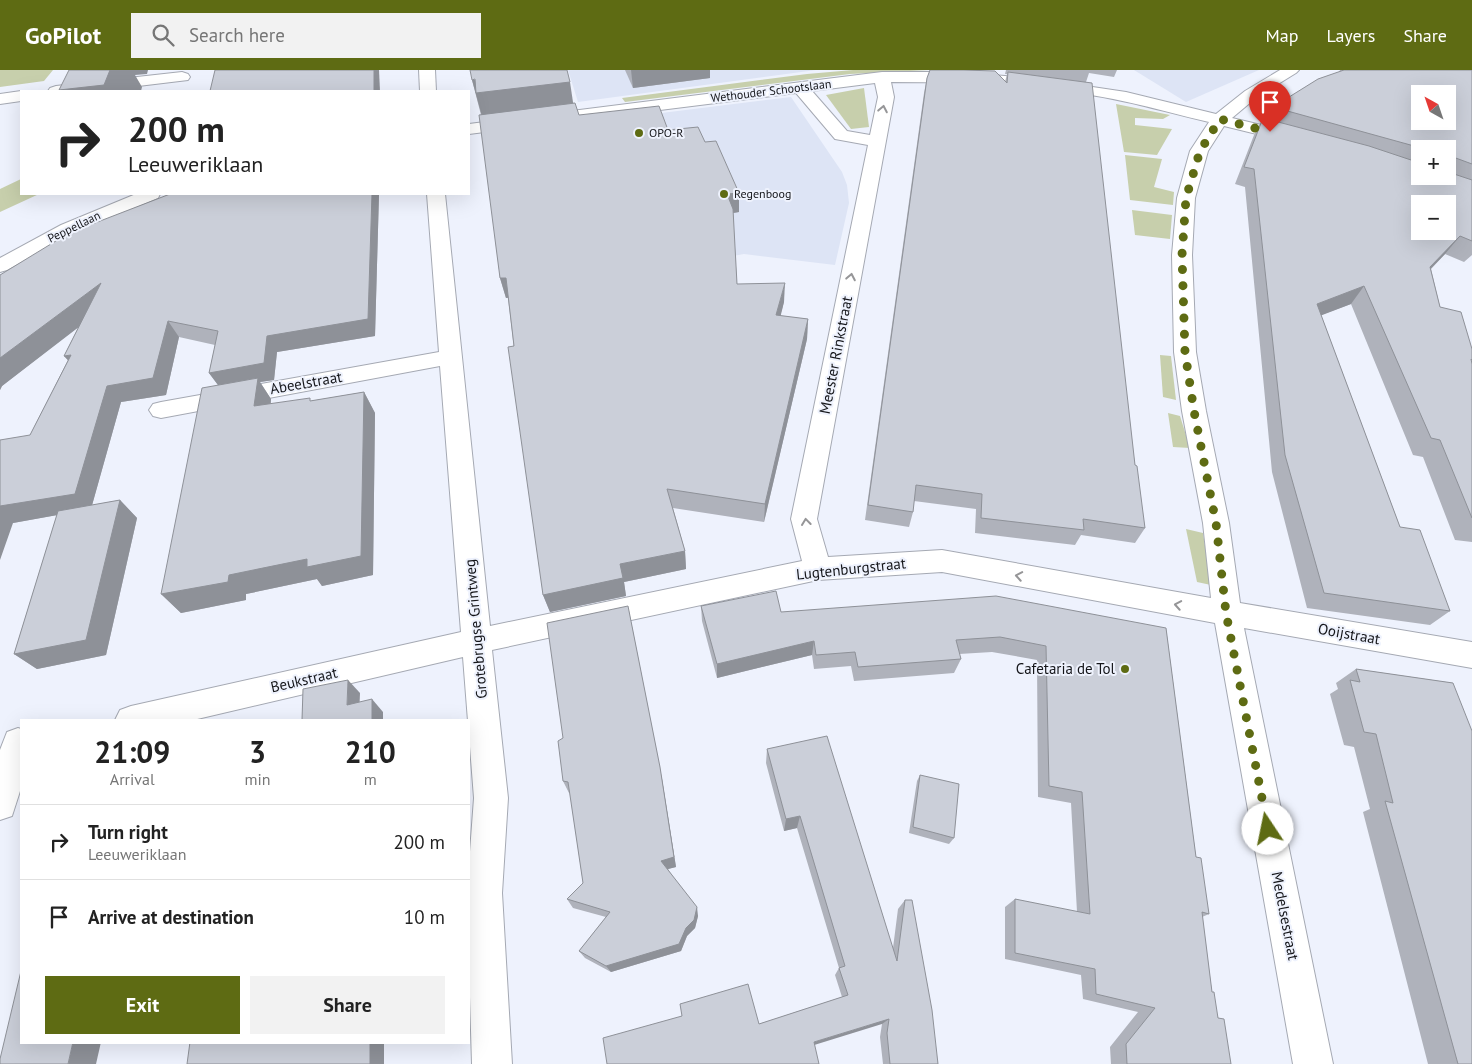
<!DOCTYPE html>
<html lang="en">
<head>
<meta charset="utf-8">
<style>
	body { margin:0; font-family:"PT Sans",sans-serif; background:#f2f2f2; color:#222; height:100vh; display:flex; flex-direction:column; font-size:19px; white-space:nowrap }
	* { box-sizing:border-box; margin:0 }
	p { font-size:16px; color:#767676 }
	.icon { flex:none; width:28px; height:28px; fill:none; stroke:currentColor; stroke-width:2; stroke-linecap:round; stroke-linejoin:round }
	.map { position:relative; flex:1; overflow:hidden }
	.panel { position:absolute; left:20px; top:649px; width:450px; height:325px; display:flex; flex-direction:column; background:#fff; border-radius:0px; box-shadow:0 5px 20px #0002 }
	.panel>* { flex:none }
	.guide { position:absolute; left:20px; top:20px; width:450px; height:105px; border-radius:0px; box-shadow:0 5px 20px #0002; background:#fff; color:#222; overflow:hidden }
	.needle { width:32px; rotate:320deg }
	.buttons { position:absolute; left:1411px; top:15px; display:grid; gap:10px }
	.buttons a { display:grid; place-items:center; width:45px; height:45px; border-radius:0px; background:#fff; box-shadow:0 5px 20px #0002; font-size:25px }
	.pin { position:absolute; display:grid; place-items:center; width:42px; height:42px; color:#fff; margin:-51px -21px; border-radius:50% 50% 50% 0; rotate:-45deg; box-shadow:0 0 5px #0007 }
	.pin .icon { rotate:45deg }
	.me { position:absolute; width:55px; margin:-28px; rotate:349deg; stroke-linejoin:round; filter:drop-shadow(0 0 4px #0008) }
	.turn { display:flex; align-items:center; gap:18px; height:105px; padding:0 25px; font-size:22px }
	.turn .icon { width:65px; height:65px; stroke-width:2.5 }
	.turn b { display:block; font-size:35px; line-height:42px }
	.eta { display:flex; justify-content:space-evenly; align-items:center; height:85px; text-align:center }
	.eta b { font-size:30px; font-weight:700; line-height:35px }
	.primary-button { display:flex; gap:10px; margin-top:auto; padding:10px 25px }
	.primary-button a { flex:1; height:58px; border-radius:0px; background:#5e6b13; color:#fff; font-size:20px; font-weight:700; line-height:58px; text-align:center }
	.primary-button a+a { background:#f2f2f2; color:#222 }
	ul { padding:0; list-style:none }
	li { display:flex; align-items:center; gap:15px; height:75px; padding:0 25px; border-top:1px solid #e0e0e0 }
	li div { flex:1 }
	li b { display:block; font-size:19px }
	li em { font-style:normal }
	header { display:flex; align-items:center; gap:30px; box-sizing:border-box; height:70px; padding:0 25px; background:#5e6b13; color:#fff }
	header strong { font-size:24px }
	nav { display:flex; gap:28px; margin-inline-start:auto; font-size:18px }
	.search { width:350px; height:45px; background:#f2f2f2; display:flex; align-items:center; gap:12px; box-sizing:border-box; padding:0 18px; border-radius:0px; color:#767676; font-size:19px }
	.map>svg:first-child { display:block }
</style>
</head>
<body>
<header>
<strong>GoPilot</strong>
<div class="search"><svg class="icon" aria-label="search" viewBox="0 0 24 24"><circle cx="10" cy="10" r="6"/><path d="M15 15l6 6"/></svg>Search here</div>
<nav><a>Map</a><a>Layers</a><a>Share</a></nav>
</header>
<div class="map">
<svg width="1472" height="994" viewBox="0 0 1472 994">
	<rect width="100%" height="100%" fill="#eef2fd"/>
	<!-- built -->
	<g fill="#dde4f5">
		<path d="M568 0H816L578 32Z"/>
		<path d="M1134 0H1259L1186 32Z"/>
		<path d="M791 27 842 102 847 115 849 133 835 195 744 184 623 206 581 53Z"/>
	</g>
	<!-- green -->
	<g fill="#c7cfac">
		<path d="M0 0H53L44 11 0 17Z"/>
		<path d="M853 0H930L850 4 625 32 622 28 807 4Z"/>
		<path d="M864 18 869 57 851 59 826 25Z"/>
		<path d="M1116 34 1170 45 1163 49 1135 48V55L1172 59 1157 85 1124 82Z"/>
		<path d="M1125 85 1162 89 1154 117 1174 122 1173 135 1130 130Z"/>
		<path d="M21 109V124H39L0 142V119Z"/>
		<path d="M1132 140 1172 145 1170 169 1135 165Z"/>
		<path d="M1160 285 1171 286 1176 330 1163 327Z"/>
		<path d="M1168 343 1180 346 1190 378 1173 377Z"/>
		<path d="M1186 459 1203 463 1211 515 1197 512Z"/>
	</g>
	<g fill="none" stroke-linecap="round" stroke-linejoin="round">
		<!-- street casing -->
		<g stroke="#a5a9b3" stroke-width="2">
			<g id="street">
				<path d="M419 0H435L436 21H420Z"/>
				<path d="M1280 0H1299L1296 3 1257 27 1232 48 1299 64 1302 68 1299 72 1293 73 1224 56 1208 81 1195 128 1192 185 1196 282 1206 341 1229 453 1240 533 1472 572V598L1244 558 1333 994H1293L1215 553 942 502 818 510 492 580 508 728 502 823 512 994H472L469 893V795L474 728 463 587 193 650H115L120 640 131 636 461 562 440 296 161 348 153 346 149 340 153 334 161 332 439 282 427 124H445L490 556 802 491 791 449 868 75 835 69 796 23 469 64V54L882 2H953L1032 8 1126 22 1216 44 1245 21ZM891 12C970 12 1050 15 1127 32 1155 38 1182 46 1209 52L1190 81 1177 128 1172 185 1174 282 1182 341 1203 453 1211 528 942 480 828 487 817 449 894 27ZM875 13 878 27 870 65 847 61 812 21Z"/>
				<path d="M182 2 188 4 190 7 188 10 97 21H48L50 18 56 16Z"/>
				<path d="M21 21V31L0 34V24Z"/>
				<path d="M136 124H160L158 128 75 163 7 200 0 202V188L61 155Z"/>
				<path d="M18 658 21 659V718L12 746 0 750V680L7 662Z"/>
			</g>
		</g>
		<!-- street -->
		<use href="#street" fill="#fff" fill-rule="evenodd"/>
	</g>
	<!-- wall -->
	<g fill="#afb2bb" fill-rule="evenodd">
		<path d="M625 0H710V8L633 18Z"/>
		<path d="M930 0H978L1005 12 1007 4H1005L1006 0H1117L1114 7 1089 3 1086 12 1135 395 1145 458 1135 473 1081 465 1075 475 975 463 976 439 914 431 913 442 909 457 865 450 924 23 927 8Z"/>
		<path d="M1340 0H1472V185L1464 192 1445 184 1431 199 1440 237 1472 279V472L1455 470 1423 387 1413 385 1351 234 1321 245 1400 457 1450 541 1430 555 1307 538 1272 402 1245 117 1235 114 1254 65 1263 48 1267 49 1273 37 1339 2ZM1420 79H1448V106H1420Z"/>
		<path d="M472 10 574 33 579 45 668 60 705 72 739 123V142L733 143 737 214 784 232 780 246 808 249 807 269 764 452 673 438 685 481 686 499 624 512 626 526 550 542 543 525 508 228H506L500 208 481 45Z"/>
		<path d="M170 124H379L375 266 277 282 274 310 260 312 271 329V334L311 331 364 322 375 343 373 505 322 516 317 509 246 524V530L181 543 161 524 218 315 209 303 215 275 179 267 166 325 121 332 92 435 120 430 137 448 106 585 37 599 14 584 57 445 13 453 30 365 68 290 64 286 79 256 2 316 0 320V205Z"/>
		<path d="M701 536 781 542 1166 558 1196 787 1209 844 1202 847 1212 922 1218 948 1231 994H1111L1110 977 1138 942 1083 929 1081 905 1005 889V837L1015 829 1077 842 1071 733 1038 727 1037 590 992 582 959 584 961 589 954 603 854 611 851 596 814 599 812 585 717 608 702 551Z"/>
		<path d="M1356 599 1453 613 1472 994H1428L1363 742 1370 739 1354 677 1344 675 1330 624 1338 619 1336 613Z"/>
		<path d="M767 679 893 878 898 839 905 830 938 994H883L880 967 882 954H759L842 927 835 905 839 898 797 758 784 761 766 693Z"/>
		<path d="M920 705 954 768 949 774 909 763 917 711Z"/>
		<path d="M662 709 676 797 668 799 698 846 695 858 687 866 681 881 611 902 585 888 579 881 606 847 573 838 567 829 583 813 570 723H569L563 711Z"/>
	</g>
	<!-- shaded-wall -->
	<g fill="#8e9198">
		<path d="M102 0H148L147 4 135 5 142 17 141 21H60L59 20Z"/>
		<path d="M374 0H379L380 21H374Z"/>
		<path d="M631 0H710V8L633 18Z"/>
		<path d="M472 10 570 12 574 39 483 50Z"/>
		<path d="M739 123V142L727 144V124Z"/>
		<path d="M372 124H379L375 266 277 282 274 310 260 312 271 329 268 357 221 319 209 303 267 266Z"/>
		<path d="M1460 166 1445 184 1416 214 1430 197Z"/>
		<path d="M500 208H506L511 227 506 228Z"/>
		<path d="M101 213 114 230 2 316 0 320V288Z"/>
		<path d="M785 213 784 232 776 265V245Z"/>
		<path d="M1364 216 1351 234 1304 252 1317 234Z"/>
		<path d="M808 249 807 269 764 452 765 434Z"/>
		<path d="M168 251 179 267 166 325 121 332 91 439 13 453 0 490V436L107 316Z"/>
		<path d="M71 285 79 302 64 286Z"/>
		<path d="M364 322 375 343 373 505 322 516 317 509 246 524V530L181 543 161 524 229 505Z"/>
		<path d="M120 430 137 448 106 585 37 599 14 584Z"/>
		<path d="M685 481 686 499 624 512 626 526 550 542 543 525 620 494Z"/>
		<path d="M628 536 662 709 676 797 664 800 661 791Z"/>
		<path d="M814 571 812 585 717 608V594Z"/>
		<path d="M348 610 360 623 359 647 347 635Z"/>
		<path d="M372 629 383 642V650H372Z"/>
		<path d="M800 746 797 758 784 761 786 749Z"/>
		<path d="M697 837 698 846 695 858 687 866 681 881 611 902 606 896 686 858Z"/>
		<path d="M889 949 882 954 811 976 814 972Z"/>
		<path d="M73 972H101L96 994H68Z"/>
		<rect x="370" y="972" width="14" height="22"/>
	</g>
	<!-- building -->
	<g fill="#cbcfd9" stroke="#8e9198" fill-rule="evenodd">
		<path d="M69 0H110L104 15 59 20Z"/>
		<path d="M215 0H374V21H210Z"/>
		<path d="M470 0H567L570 12 476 23 475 9 472 10Z"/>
		<path d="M930 0H964L995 1 1007 13 1008 2 1092 13 1135 395 1137 396 1145 458 1083 449 1084 460 981 448 982 424 916 415 913 442 868 435 927 8Z"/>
		<path d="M1344 0H1472V94L1453 87H1448V79H1425L1273 37 1318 9ZM1420 24H1448V51H1420Z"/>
		<path d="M575 33 579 45 659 36 668 60 698 57 705 72 716 71 739 123 727 124 733 139 737 214 785 213 776 245 808 249 765 434 667 419 685 481 620 494 623 508 543 525 508 277 514 276 506 208H500L479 45Z"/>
		<path d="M1263 48 1369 76 1420 93V106H1448V102L1472 110V171L1460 166 1430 197 1440 237 1461 242 1472 279V290L1471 289 1472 294V448L1440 370 1431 368 1364 216 1317 234 1400 457 1420 460 1450 541 1324 523 1285 385 1254 99 1244 97ZM1420 134H1448V161H1420Z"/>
		<path d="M170 124H372L368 249 267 266 264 293 209 303 218 261 168 251 153 308 107 316 75 424 0 436V370L30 365 71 285 64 286 101 213 0 288V205L69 163Z"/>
		<path d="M258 308 254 336 310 328V331L364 322 361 486 307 497V489L229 505 228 512 161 524 202 318Z"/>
		<path d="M120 430 86 570 14 584 58 441Z"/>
		<path d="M776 521 781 542 996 526 1166 558 1196 787 1201 788 1209 844 1202 842 1212 922H1214L1218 948 1224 949 1231 994H1127L1126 974 1155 938 1096 924 1095 899 1015 883V829L1090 844 1082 722 1049 716 1046 576 1000 567 956 570 961 589 858 597 855 582 816 585 814 571 717 594 701 536Z"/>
		<path d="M628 536 660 697 674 787 661 791 697 837 694 850 686 858 679 874 606 896 579 881 610 842 567 829 583 813 568 712 563 711 558 671 563 668 547 553Z"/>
		<path d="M1356 599 1453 613 1472 661V994H1458L1385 731 1393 733 1376 664 1364 662 1350 610 1360 612Z"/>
		<path d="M348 610 347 635 372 629V650H302L303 619Z"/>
		<path d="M827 666 897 891 905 830H912L932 940 938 994H890L887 963 889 949 814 972 819 994H607L603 968 682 946 680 934 748 914 759 954 848 925 839 898 845 896 800 746 786 749 767 679Z"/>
		<path d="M920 705 959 714 954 768 913 757Z"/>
		<path d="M21 901V972H73L68 994H0V989Z"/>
		<path d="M190 972H370V994H187Z"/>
	</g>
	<!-- one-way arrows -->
	<defs><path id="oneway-chevron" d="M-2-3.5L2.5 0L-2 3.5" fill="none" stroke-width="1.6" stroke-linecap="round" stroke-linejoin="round" transform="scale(1.25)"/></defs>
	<g stroke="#969698">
		<use href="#oneway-chevron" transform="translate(883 39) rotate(-79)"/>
		<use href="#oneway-chevron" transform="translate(851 207) rotate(-79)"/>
		<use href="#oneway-chevron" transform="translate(806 452) rotate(-97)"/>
		<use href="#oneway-chevron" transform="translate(1019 506) rotate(-170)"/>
		<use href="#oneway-chevron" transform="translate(1178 535) rotate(-170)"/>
	</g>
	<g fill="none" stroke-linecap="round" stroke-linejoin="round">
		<!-- route -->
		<path stroke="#5e6b13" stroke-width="9" stroke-dasharray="0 16.2" d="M1268 759 1226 543 1216 453 1194 341 1185 282 1182 185 1186 128 1200 81 1220 49 1270 62"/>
	</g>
	<!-- markers -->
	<g fill="#5e6b13" stroke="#eef2fd" stroke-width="2">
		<circle cx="639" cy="63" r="5"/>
		<circle cx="724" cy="124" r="5"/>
		<circle cx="1125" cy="599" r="5"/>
	</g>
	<g text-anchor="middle" stroke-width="4" stroke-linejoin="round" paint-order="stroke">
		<!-- far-street labels -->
		<g font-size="12" fill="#15161a" stroke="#eef2fd">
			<text transform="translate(771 21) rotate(-7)" y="4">Wethouder Schootslaan</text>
			<text transform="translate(74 157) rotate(-26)" y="4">Peppellaan</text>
		</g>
		<!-- far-poi labels -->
		<g font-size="12" fill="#15161a" stroke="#eef2fd" text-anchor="start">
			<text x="649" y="67">OPO-R</text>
			<text x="734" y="128">Regenboog</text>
		</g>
		<!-- street labels -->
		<g font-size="15" fill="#15161a" stroke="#eef2fd">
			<text transform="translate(836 285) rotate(-79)" y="5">Meester Rinkstraat</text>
			<text transform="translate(306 313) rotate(-10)" y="5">Abeelstraat</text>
			<text transform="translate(851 499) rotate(-6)" y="5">Lugtenburgstraat</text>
			<text transform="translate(476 559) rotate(-95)" y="5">Grotebrugse Grintweg</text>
			<text transform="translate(1349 564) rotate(10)" y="5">Ooijstraat</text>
			<text transform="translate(304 610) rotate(-13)" y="5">Beukstraat</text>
			<text transform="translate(1285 846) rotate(79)" y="5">Medelsestraat</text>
		</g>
		<!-- poi labels -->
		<g font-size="15" fill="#15161a" stroke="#eef2fd" text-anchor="end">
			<text x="1115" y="604">Cafetaria de Tol</text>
		</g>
	</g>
</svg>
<div class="buttons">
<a><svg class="needle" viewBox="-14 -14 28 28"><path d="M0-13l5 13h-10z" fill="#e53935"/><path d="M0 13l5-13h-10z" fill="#767676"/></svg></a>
<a>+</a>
<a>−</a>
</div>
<div class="pin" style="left:1270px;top:62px;background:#d93025"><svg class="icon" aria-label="arrive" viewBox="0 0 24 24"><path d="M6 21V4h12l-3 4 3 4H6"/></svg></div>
<svg class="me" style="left:1268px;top:759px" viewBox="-20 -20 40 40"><circle r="19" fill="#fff"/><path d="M0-13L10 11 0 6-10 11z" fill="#5e6b13"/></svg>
<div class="guide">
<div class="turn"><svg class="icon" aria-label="right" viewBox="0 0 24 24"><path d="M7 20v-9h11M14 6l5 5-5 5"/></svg><div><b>200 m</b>Leeuweriklaan</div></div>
</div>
<section class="panel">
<div class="eta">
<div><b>21:09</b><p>Arrival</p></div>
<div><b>3</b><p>min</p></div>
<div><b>210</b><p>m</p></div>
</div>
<ul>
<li><svg class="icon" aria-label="right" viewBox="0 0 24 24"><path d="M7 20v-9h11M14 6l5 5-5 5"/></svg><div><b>Turn right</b><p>Leeuweriklaan</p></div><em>200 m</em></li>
<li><svg class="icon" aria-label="arrive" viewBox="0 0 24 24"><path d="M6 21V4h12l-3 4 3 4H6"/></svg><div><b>Arrive at destination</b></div><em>10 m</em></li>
</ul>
<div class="primary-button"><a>Exit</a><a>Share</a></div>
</section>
</div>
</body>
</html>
